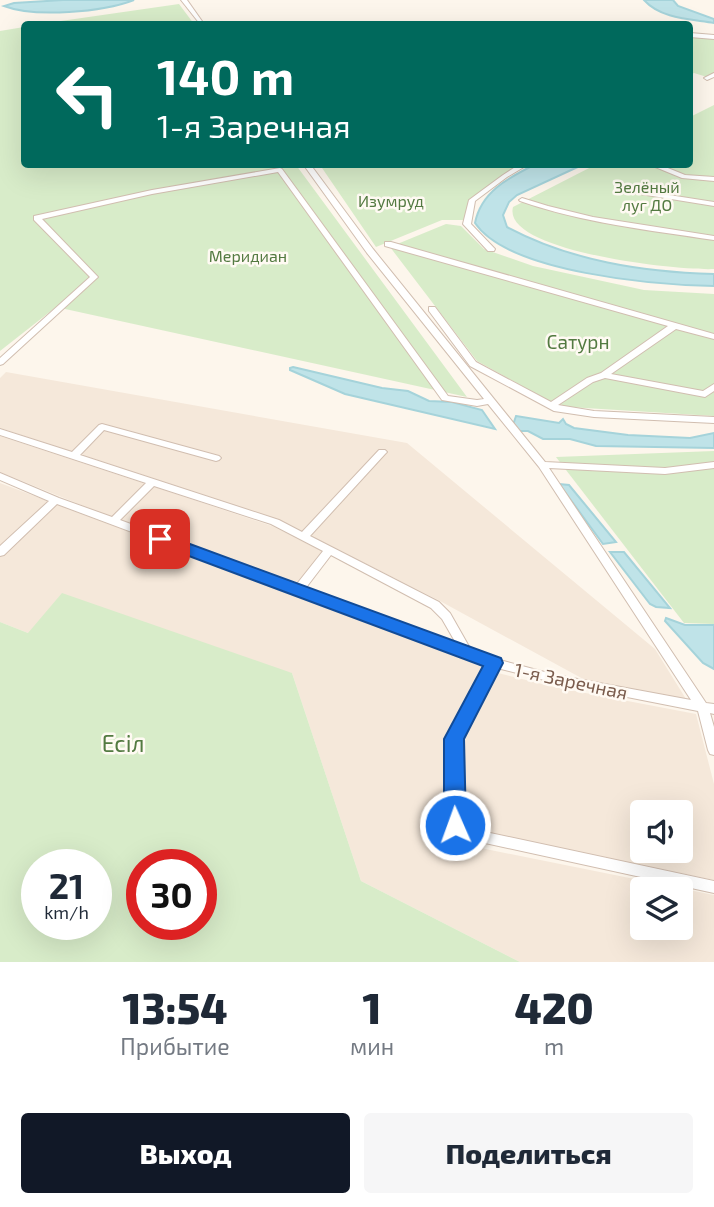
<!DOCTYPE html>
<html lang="ru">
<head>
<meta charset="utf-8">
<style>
	body { margin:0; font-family:"Exo 2",sans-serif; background:#f6f6f7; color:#1f2937; height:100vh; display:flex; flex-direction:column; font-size:26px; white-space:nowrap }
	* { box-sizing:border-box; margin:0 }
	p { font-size:23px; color:#747a83 }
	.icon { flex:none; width:38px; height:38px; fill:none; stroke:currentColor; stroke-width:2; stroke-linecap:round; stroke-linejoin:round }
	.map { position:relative; height:962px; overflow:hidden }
	.panel { display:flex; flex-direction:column; background:#fff; flex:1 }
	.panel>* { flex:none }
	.top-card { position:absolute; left:21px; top:21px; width:672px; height:147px; border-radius:7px; box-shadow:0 7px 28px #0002; background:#00695c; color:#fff; overflow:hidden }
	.buttons { position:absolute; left:630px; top:800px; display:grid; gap:14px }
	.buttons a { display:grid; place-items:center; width:63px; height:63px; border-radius:7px; background:#fff; box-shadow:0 7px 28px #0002; font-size:35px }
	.speed { position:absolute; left:21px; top:849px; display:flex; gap:14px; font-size:35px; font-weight:700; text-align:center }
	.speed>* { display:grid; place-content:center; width:91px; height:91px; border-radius:50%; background:#fff; box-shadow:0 7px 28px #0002; line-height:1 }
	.speed small { font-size:18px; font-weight:400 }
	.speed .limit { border:10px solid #d22; background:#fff; color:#111 }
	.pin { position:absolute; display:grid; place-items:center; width:60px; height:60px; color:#fff; margin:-30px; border-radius:14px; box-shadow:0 4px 10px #0006 }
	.me { position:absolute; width:77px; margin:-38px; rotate:358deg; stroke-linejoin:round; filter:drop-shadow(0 0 5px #0008) }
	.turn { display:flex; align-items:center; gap:24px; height:147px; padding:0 21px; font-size:32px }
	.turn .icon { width:91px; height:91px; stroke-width:2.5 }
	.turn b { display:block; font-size:49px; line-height:60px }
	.eta { display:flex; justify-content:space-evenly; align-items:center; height:119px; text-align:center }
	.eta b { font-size:42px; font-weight:800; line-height:49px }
	.action { display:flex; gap:14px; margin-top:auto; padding:14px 21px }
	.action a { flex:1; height:80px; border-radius:7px; background:#111827; color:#fff; font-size:28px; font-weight:800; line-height:80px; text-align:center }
	.action a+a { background:#f6f6f7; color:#1f2937 }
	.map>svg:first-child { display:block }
</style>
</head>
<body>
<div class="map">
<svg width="714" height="962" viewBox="0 0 714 962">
	<rect width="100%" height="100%" fill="#fdf6ec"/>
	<!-- residential -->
	<g fill="#f5e8da" fill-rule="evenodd">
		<path d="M6 372 407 443 655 649 686 699 585 680 440 601 277 519 0 428V378Z"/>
		<path d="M0 436 146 484 113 518 0 472Z"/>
		<path d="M0 483 483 665 445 736 444 833 451 842 714 895V962H520L361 881 292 673 28 633 0 622ZM642 889H681V928H642Z"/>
		<path d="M152 486 272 526 324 552 298 585 119 521Z"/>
		<path d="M494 672 554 687 696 714 714 784V880L462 828 460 742ZM642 812H681V850H642Z"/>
	</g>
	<!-- green -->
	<g fill="#d8ecc9" fill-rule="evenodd">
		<path d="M179 4 194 24H40Z"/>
		<path d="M24 27V164L296 165 467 397 56 307 0 351V31Z"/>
		<path d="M690 36 714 38V73L707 77 694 73 690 75Z"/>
		<path d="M714 105V178L689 177 655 165 690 164V117Z"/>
		<path d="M320 165H522L470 200 466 220H442L376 247Z"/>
		<path d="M595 165H650L683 177 714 180V237L549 211 580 218 714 238V269C682 271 501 252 513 207Z"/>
		<path d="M446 224 461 226 484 249 533 266 644 290 714 294V416L569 407 549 401 477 361 390 247Z"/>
		<path d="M714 451V624L684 623 556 457Z"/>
		<path d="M62 593 292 673 361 881 520 962H0V622L28 633ZM37 864H96V924H37ZM201 864V924H142V864Z"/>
	</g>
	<!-- water -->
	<g fill="#bfe3e8" stroke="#a5d3da" stroke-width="2">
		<path d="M63 0H134C103 12 35 18 4 6L14 3Z"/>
		<path d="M644 0H673L678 6 714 19V23C691 19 661 19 644 0Z"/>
		<path d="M534 165H582L517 195 509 202 503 215 507 227C571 261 642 272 714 274V286C656 285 509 273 475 223 481 192 508 178 534 165Z"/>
		<path d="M293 367 382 388 408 391 429 401 452 402 482 410 495 429 345 394 290 370V368Z"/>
		<path d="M516 416 559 423 563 419 566 424 574 428 628 435 690 438 714 433V448L596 446 570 439H543L528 431H517L511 422H514Z"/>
		<path d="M559 484 569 485 616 542 603 544Z"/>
		<path d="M610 552H624L670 608 656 607 650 604Z"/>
		<path d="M666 618 685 625H714V669L703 663 665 621Z"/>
	</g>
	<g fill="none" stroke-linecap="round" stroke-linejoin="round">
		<!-- minor casing -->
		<g stroke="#d1beb0" stroke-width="2">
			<g id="minor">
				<path d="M181 0H187L204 24H200Z"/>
				<path d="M492 22H511L514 24H490Z"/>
				<path d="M690 33 714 35V39L690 37Z"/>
				<path d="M714 73V77L707 80 704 78Z"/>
				<path d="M303 164H310L373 249 545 462 665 468 714 462V468L665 474 549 468 706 703 714 704V714L710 713 714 727V755L710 754 708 750 698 711 556 683 497 668 460 739 462 827 714 881V893L453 836 449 825 448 739 487 665 57 504 4 555 0 556V546L49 501 0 480V473L59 498 112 517 146 483 0 435V429L72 452 99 425 102 424 219 456 221 458 219 460 216 461 104 430 80 455 279 520 302 532 379 450H385L387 452 385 454 310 536 439 602 450 613 471 650 496 659 556 675 691 700 539 467 488 404 477 406 442 400 278 172 152 194 42 219 98 277 3 364 0 365V358L90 277 34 220V216L152 190 280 168 282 169 448 396 477 400 484 399 367 253ZM154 486 271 524 323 551 296 585 120 520ZM331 555 431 608 442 619 457 645 305 589Z"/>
				<path d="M520 164H529L507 177 475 201 471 224 495 249 494 251H488L463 224 469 200 503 175Z"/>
				<path d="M648 164H658L685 175 714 177V181L682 178Z"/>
				<path d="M624 188 714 202V206L622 191V189Z"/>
				<path d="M522 198 548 206 593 217 714 236V240C648 230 583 223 520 201L519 200Z"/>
				<path d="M385 242H391L714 334V339L676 329 611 374 703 391 714 384V391L705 397 605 378 593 382 558 405 594 411 714 417V423L594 417 554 411 470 366 429 311V307H435L476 362 551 402 587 378 601 373 668 326 385 246Z"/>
			</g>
		</g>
		<!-- minor -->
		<use href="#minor" fill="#fff" fill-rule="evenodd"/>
	</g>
	<!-- route -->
	<path fill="#1a73e8" stroke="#114b97" stroke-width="2" d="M160 533 501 658 503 663 464 739 466 825 463 831 455 834 447 831 444 825V739L483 666 154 543 152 539Z"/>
	<g text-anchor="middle" stroke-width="5" stroke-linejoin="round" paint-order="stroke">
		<!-- far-park labels -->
		<g font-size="16" fill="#537a41" stroke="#fffaf3">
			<text x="647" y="193">Зелёный<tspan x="647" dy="18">луг ДО</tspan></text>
			<text x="391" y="207">Изумруд</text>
			<text x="248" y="262">Меридиан</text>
		</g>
		<!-- park labels -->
		<g font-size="19" fill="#537a41" stroke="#fffaf3">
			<text x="578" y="349">Сатурн</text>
		</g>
		<!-- street labels -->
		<g font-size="19" fill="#7a5c4d" stroke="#fffaf3">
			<text transform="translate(571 681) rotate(12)" y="7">1-я Заречная</text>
		</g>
		<!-- near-park labels -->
		<g font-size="23" fill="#537a41" stroke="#fffaf3">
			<text x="123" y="752">Есіл</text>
		</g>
	</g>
</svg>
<div class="buttons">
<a><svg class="icon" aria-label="sound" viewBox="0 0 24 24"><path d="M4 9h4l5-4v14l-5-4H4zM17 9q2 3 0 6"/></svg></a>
<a><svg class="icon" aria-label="layers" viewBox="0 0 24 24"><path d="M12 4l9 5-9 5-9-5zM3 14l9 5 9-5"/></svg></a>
</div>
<div class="speed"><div>21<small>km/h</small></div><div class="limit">30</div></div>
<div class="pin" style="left:160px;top:539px;background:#d93025"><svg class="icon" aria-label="arrive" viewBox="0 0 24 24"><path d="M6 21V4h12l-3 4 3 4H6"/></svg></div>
<svg class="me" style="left:455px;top:825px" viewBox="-20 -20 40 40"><circle r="17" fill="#1a73e8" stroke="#fff" stroke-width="3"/><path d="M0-11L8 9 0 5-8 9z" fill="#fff"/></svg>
<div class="top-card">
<div class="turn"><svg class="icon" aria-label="left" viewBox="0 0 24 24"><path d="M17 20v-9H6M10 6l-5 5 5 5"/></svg><div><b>140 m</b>1-я Заречная</div></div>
</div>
</div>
<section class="panel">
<div class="eta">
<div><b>13:54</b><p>Прибытие</p></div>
<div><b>1</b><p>мин</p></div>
<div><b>420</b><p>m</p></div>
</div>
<div class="action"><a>Выход</a><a>Поделиться</a></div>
</section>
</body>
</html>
